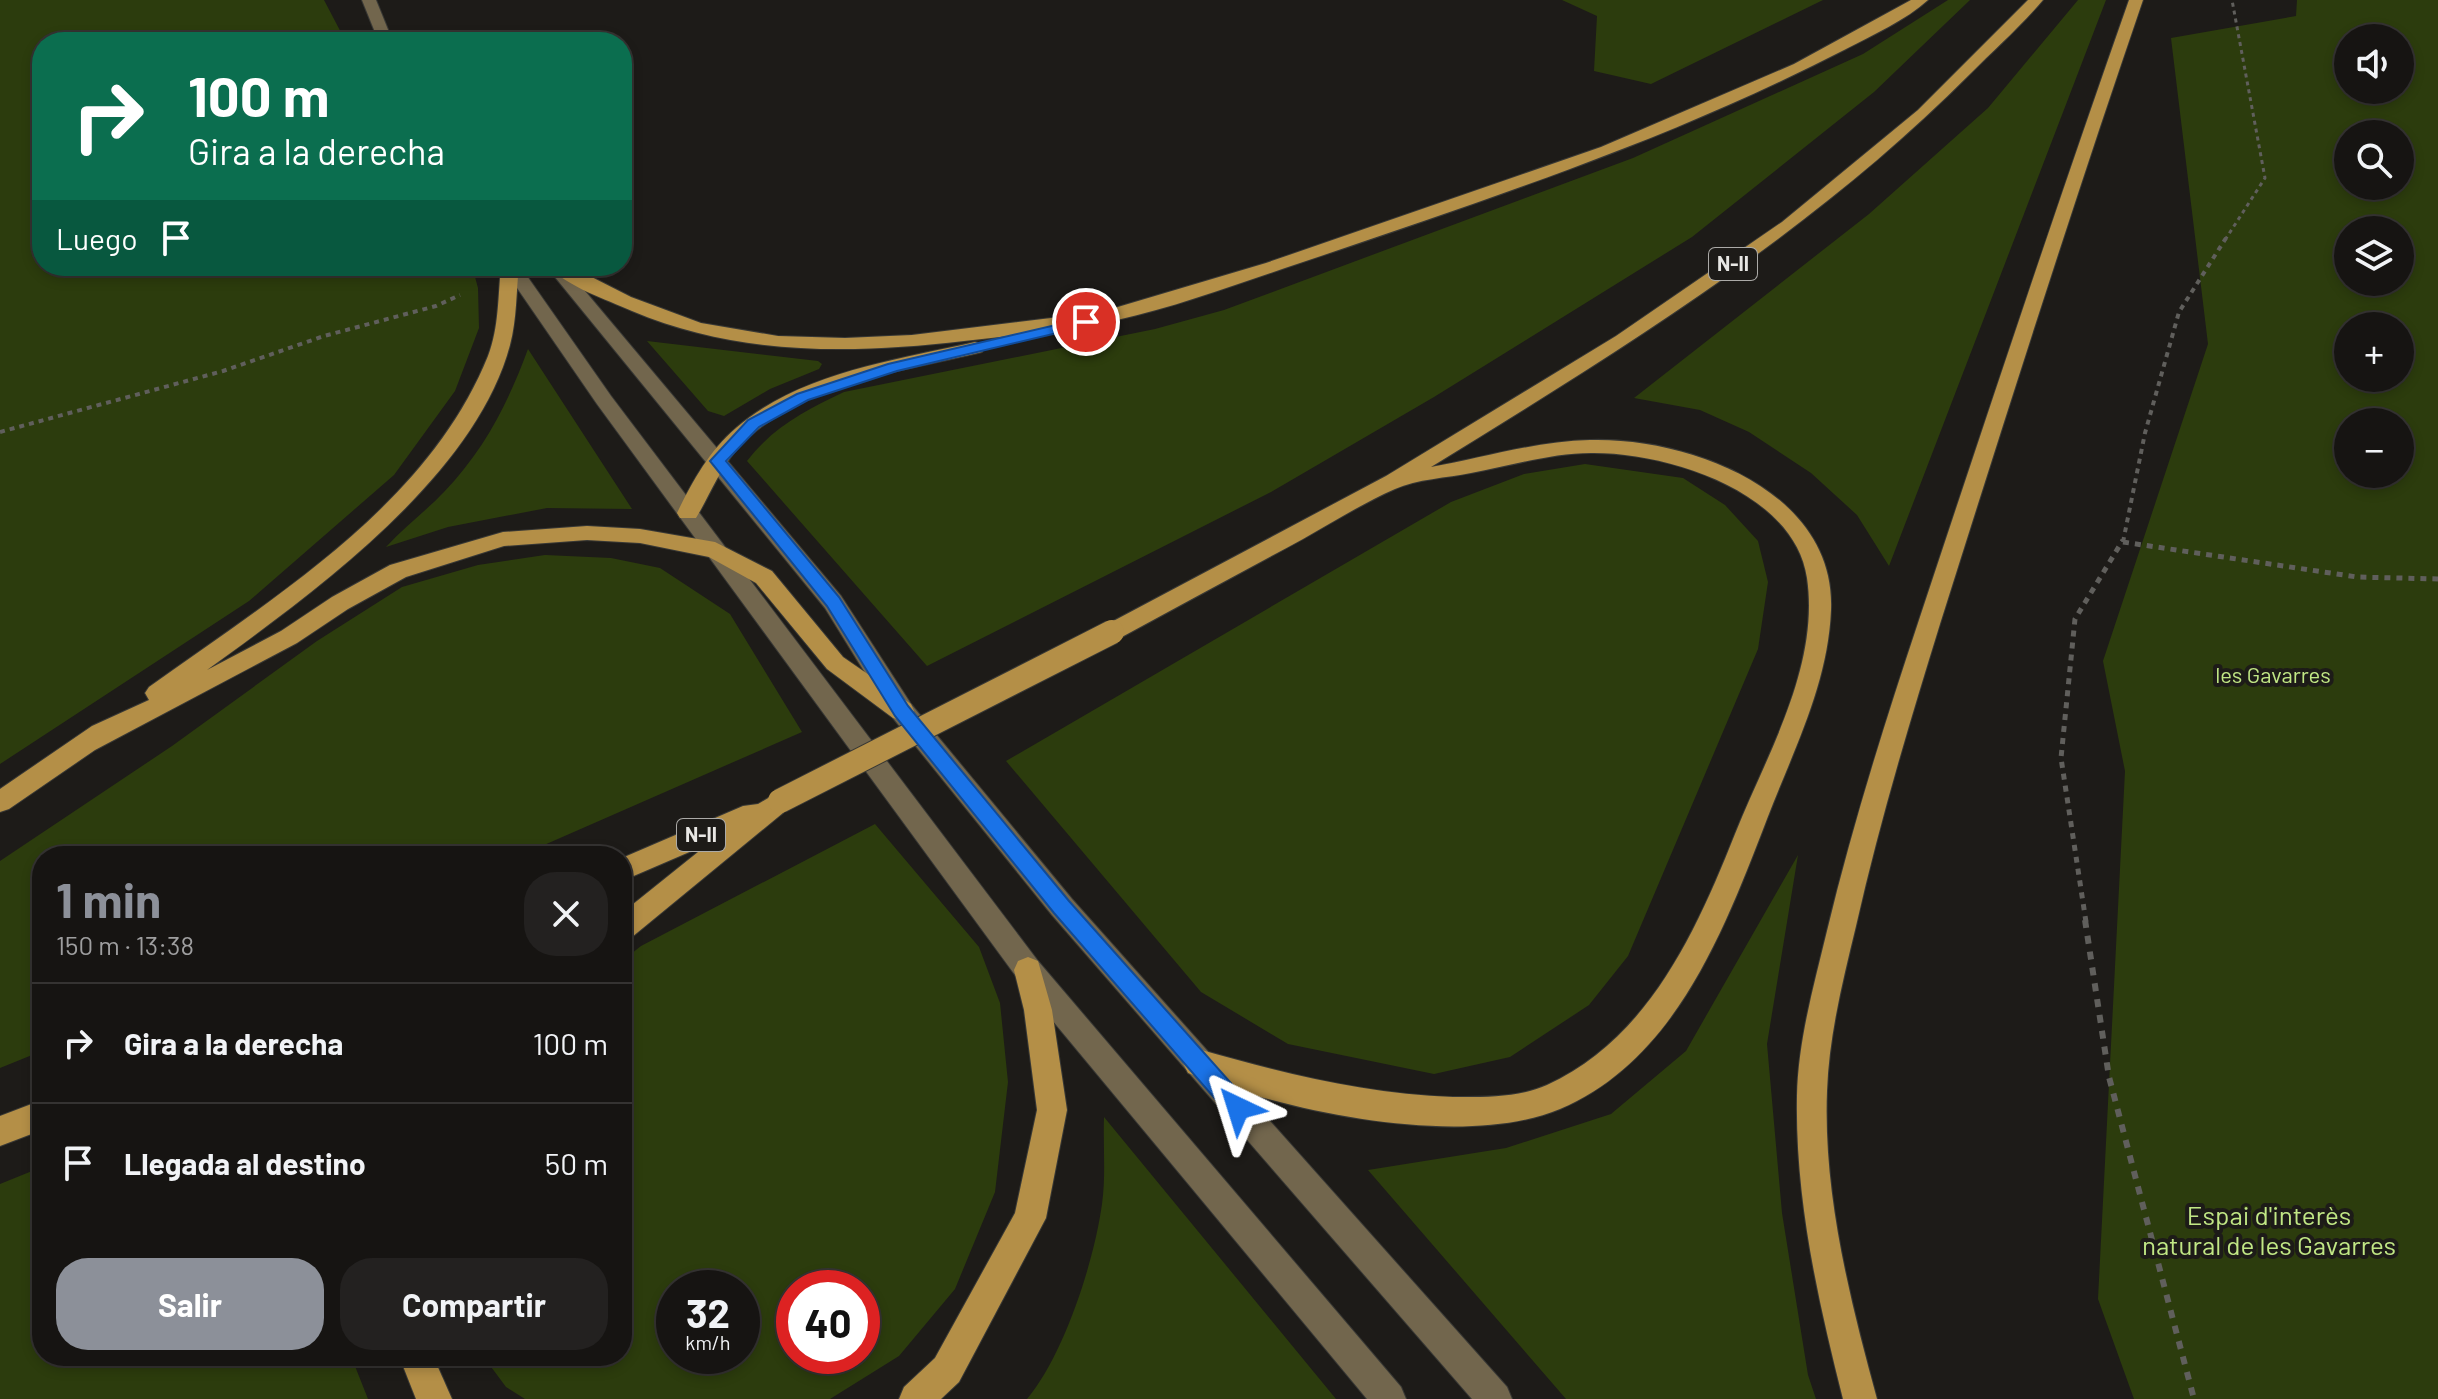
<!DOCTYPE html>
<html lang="es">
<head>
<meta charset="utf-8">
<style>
	body { margin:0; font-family:Barlow,sans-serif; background:#232120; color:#f1f3f6; height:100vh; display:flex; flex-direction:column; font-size:30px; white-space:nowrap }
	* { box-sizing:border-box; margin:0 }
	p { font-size:26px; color:#9e9e9f }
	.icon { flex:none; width:44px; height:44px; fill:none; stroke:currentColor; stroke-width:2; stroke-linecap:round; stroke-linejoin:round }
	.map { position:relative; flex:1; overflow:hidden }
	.drawer { position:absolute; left:32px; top:846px; width:600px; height:520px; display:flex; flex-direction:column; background:#161412; border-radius:32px; box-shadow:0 4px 12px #0003,0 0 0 2px #353332 }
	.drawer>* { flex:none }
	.guide { position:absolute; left:32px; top:32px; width:600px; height:244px; border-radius:32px; box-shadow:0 4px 12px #0003,0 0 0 2px #353332; background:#0b6e4f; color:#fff; overflow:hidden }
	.controls { position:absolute; left:2334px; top:24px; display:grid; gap:16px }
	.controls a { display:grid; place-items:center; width:80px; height:80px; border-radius:50%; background:#161412; box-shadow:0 4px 12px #0003,0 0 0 2px #353332; font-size:40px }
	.speed { position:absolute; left:656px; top:1270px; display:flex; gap:16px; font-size:40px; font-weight:700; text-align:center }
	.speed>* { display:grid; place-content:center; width:104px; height:104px; border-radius:50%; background:#161412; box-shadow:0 4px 12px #0003,0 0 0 2px #353332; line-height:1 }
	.speed small { font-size:20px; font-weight:400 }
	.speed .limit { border:12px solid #d22; background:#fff; color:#111 }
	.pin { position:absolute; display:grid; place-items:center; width:68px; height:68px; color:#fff; margin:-34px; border:4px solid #fff; border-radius:50%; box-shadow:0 2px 8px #0007 }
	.me { position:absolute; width:88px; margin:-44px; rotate:319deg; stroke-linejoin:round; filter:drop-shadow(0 0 6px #0008) }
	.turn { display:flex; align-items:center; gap:28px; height:168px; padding:0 24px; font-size:36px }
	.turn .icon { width:104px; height:104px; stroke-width:2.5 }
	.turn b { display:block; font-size:56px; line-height:68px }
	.then { display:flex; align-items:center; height:76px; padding:0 24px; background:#0003; gap:16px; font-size:30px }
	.round { display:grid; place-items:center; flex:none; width:84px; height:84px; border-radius:32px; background:#232120 }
	.overview { display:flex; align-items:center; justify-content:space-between; height:136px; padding:0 24px }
	h1 { font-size:48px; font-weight:700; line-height:60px; color:#8c9099 }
	.cta { display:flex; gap:16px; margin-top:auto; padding:16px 24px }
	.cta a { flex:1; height:92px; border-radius:32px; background:#8c9099; color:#fff; font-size:32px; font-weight:700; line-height:92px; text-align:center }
	.cta a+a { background:#232120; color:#f1f3f6 }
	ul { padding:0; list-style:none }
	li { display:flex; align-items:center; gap:24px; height:120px; padding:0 24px; border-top:2px solid #353332 }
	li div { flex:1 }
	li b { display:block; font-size:30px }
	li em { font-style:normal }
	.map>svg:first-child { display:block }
</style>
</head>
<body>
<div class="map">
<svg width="2438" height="1399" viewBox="0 0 2438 1399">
	<rect width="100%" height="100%" fill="#1d1b18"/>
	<!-- green -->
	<g fill="#2c3c0d" fill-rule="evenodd">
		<path d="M0 0H324L346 42H42V266H472L478 288 479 328 455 391 394 475 249 601 0 764Z"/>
		<path d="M1562 0H1823L1651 84 1594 71 1597 16Z"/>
		<path d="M1948 0H1970L1874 92 1692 237 1434 397 1271 492 927 666 747 461C773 427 806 410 844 392L1155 329 1224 310 1633 158 1863 54Z"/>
		<path d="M2078 0H2106L1889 566 1857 515 1811 473 1749 432 1700 410 1634 398 1869 214 1988 108Z"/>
		<path d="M2297 0H2438V1399H2134L2098 1299 2125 771 2103 661 2208 344 2171 38 2296 16ZM2348 38H2400V90H2348ZM2400 134V186H2348V134ZM2400 230V282H2348V230ZM2348 326H2400V378H2348ZM2348 422H2400V474H2348Z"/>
		<path d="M647 341 818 361 822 364 819 369 770 389 724 416 708 411Z"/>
		<path d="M528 349 632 509 547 508 448 527 386 547C404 527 426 511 444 492 485 449 508 403 528 349Z"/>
		<path d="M1585 464 1683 478 1725 505 1758 541 1768 582 1758 649 1628 956 1589 1005 1510 1057 1434 1074 1288 1044 1201 992 1006 761 1451 502 1524 474Z"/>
		<path d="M545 555 611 558 660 568 730 614 802 732 519 856H42V1051L0 1068V861L172 746 317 641 402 587 478 565Z"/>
		<path d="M875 824 979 947 1000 1003 1008 1082 995 1192 955 1289 899 1356 830 1399H525L506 1387 483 1356H622V961L641 946ZM742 1288V1356H674V1288ZM862 1288V1356H794V1288Z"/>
		<path d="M1798 855 1767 1044 1782 1213 1808 1375 1816 1399H1566L1368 1170 1506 1148 1611 1114 1686 1051Z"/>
		<path d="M1104 1117 1336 1399H1027C1064 1355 1094 1262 1102 1204 1106 1176 1103 1146 1104 1117Z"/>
		<path d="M42 1167V1356H351L368 1399H0V1184Z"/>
	</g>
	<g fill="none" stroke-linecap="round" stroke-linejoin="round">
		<!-- secondary casing -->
		<g stroke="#383835" stroke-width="2">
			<g id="secondary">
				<path d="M362 0H376L393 42H379Z"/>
				<path d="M502 266H520L611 396 1038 961 1401 1387 1406 1399H1367L1018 979 597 404Z"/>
				<path d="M546 266H564L841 596 911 704 1072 899 1507 1387 1512 1399H1472L1052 915 893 718 825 608Z"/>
			</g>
		</g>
		<!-- highway casing -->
		<g stroke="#383835" stroke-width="2">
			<g id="highway">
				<path d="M1911 0H1928C1906 20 1873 35 1846 49 1757 95 1665 134 1570 169 1481 202 1390 233 1300 263 1240 283 1179 306 1117 320 1067 331 1015 335 964 341 852 354 738 356 632 311 605 299 568 287 548 266H570L631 297 701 323 778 336 845 338 912 335 1101 312 1266 263 1601 147 1794 64Z"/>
				<path d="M2028 0H2043C2021 26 1994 50 1970 74 1812 233 1621 350 1431 467 1482 458 1537 441 1590 440 1689 437 1836 491 1831 610 1828 685 1793 751 1767 819 1725 928 1676 1060 1560 1109 1461 1150 1285 1111 1188 1073L1183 1063 1188 1053 1198 1049C1282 1073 1365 1094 1453 1097 1484 1097 1518 1098 1547 1085 1648 1039 1696 932 1735 834 1766 756 1820 667 1807 578 1794 491 1666 452 1591 453 1551 453 1510 466 1471 473 1447 478 1417 479 1395 489 1363 503 1333 522 1303 539 1242 572 1181 605 1120 638L1112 640 1104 638 1100 632 1104 626 1386 476 1616 336 1782 222 1918 110Z"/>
				<path d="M2129 0H2143C2072 207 2006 415 1940 624 1909 724 1879 824 1856 926 1843 980 1829 1035 1827 1091 1823 1194 1850 1300 1877 1399H1843C1818 1300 1795 1199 1797 1096 1798 1041 1814 985 1827 931 1852 827 1884 725 1918 623 1987 415 2056 207 2129 0Z"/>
				<path d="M501 266H519C516 292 517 319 510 345 475 477 313 593 207 670L281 631 332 597 390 565 503 532 587 526 640 529 715 542 772 571 843 657 911 704 914 711 911 718 902 720 893 718 827 669 756 583 709 557 640 543 587 540 504 546 406 577 348 609 297 643 95 750 9 809 0 812V789L92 726 149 700 145 693 149 687C274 597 428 505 488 356 499 328 498 296 501 266Z"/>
				<path d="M975 342 982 344 984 348 982 352C900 372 797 383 737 449 719 470 710 495 696 518H680L677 513C692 482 709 451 736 428 799 373 896 360 975 342Z"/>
				<path d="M780 791 789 794 793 801 789 808 632 937 622 941V913L708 844 622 881V858L743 806 758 804Z"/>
				<path d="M1028 957 1038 961 1052 1010 1067 1110 1046 1218 959 1382 941 1399H899L904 1387 935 1358 1015 1213 1037 1110 1024 1010 1014 970 1018 961Z"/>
				<path d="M42 1100V1130L0 1146V1116Z"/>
				<path d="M399 1356H433L452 1399H416Z"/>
			</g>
		</g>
		<!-- path-far3 -->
		<path stroke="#605f5c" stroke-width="3" stroke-dasharray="4 4" stroke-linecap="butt" d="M2225 240 2265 178 2232 0"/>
		<!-- path-far2 -->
		<g stroke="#605f5c" stroke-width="4" stroke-dasharray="5 5" stroke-linecap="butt">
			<path d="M0 432 223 371 324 336 436 306 460 295"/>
			<path d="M2123 542 2145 433 2179 312 2226 238"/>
		</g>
		<!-- path-far1 -->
		<g stroke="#605f5c" stroke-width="5" stroke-dasharray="6 6" stroke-linecap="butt">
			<path d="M2123 542 2357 577 2438 579"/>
			<path d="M2086 922 2061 758 2075 619 2123 540"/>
		</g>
		<!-- path -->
		<path stroke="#605f5c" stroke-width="6" stroke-dasharray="8 8" stroke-linecap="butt" d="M2085 920 2109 1077 2194 1399"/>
		<!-- secondary -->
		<use href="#secondary" fill="#72664d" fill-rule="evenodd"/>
		<!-- highway -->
		<use href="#highway" fill="#b48f47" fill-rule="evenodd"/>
		<!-- highway-bridge casing -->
		<g stroke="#383835" stroke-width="26" stroke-linecap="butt">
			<path id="highway-bridge" d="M780 801 1112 632"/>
		</g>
		<!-- highway-bridge -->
		<use href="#highway-bridge" stroke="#b48f47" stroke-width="24"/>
	</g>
	<!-- route -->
	<path fill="#1a73e8" stroke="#114b97" stroke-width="2" d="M1086 318 1093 322 1091 325 897 371 808 400 759 427 726 461 839 597 908 706 1069 901 1246 1100 1249 1108 1246 1116 1238 1119 1230 1116 1054 913 895 716 827 606 710 461 748 420 797 394 888 364Z"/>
	<g text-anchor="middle" stroke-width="8" stroke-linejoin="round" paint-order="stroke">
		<!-- shield labels -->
		<g fill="#1d1b18" stroke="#abaaa7" stroke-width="2">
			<rect x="1709" y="248" width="48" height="32" rx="6"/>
			<rect x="677" y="819" width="48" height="32" rx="6"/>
		</g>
		<g font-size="20" font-weight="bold" fill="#e8e7e4">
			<text x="1733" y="271">N-II</text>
			<text x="701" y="842">N-II</text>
		</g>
		<!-- park labels -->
		<g font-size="22" fill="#c1e785" stroke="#1d1b18">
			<text x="2273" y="683">les Gavarres</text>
		</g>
		<!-- near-park labels -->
		<g font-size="26" fill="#c1e785" stroke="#1d1b18">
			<text x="2269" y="1225">Espai d'interès<tspan x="2269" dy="30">natural de les Gavarres</tspan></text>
		</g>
	</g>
</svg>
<div class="controls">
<a><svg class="icon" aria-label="sound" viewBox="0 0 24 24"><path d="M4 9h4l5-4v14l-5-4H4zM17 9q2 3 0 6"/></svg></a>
<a><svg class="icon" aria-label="search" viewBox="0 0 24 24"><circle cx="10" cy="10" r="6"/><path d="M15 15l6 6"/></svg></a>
<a><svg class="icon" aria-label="layers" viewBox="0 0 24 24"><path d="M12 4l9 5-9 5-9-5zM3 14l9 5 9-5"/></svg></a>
<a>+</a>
<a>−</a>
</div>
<div class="speed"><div>32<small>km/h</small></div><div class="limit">40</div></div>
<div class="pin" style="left:1086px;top:322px;background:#d93025"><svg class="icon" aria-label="arrive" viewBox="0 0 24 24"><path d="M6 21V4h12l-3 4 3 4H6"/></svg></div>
<svg class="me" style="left:1238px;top:1108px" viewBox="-20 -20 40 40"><path d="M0-17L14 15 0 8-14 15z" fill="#1a73e8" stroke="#fff" stroke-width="4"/></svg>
<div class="guide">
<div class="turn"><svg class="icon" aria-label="right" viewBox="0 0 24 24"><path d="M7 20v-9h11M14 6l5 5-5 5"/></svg><div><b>100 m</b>Gira a la derecha</div></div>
<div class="then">Luego<svg class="icon" aria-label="arrive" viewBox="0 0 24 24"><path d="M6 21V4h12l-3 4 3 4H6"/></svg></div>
</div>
<section class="drawer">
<div class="overview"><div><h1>1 min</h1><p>150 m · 13:38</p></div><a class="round"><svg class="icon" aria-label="close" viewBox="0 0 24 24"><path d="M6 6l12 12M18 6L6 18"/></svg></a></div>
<ul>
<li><svg class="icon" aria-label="right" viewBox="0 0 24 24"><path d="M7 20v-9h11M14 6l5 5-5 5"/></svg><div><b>Gira a la derecha</b></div><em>100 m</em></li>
<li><svg class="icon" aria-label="arrive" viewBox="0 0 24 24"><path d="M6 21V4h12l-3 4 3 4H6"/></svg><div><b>Llegada al destino</b></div><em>50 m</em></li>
</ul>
<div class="cta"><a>Salir</a><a>Compartir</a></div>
</section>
</div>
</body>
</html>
